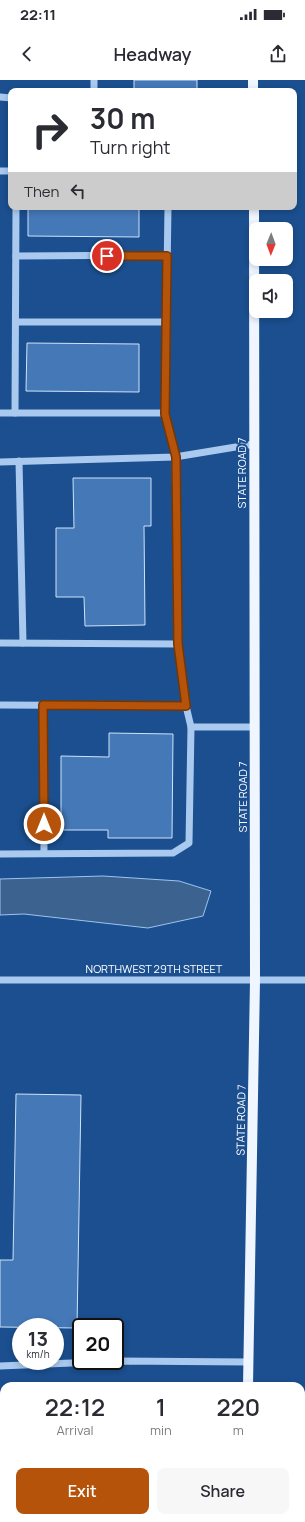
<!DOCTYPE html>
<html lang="en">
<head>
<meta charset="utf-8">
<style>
	body { margin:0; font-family:Manrope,sans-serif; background:#f7f7f7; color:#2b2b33; height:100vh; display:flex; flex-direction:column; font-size:15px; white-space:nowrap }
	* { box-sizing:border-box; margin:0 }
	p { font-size:13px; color:#7c7c81 }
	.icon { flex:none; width:22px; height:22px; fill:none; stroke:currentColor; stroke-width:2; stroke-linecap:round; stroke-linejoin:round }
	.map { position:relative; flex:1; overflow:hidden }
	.sheet { position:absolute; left:0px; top:1302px; width:305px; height:140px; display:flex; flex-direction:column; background:#fff; border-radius:12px 12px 0 0; box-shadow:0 2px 6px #0003 }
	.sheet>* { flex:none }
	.hud { position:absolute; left:8px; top:8px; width:289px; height:122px; border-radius:8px; box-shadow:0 2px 6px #0003; background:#fff; color:#2b2b33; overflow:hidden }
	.needle { width:26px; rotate:181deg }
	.buttons { position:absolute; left:249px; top:142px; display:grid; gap:8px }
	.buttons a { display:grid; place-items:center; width:44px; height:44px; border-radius:8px; background:#fff; box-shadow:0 2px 6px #0003; font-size:20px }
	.speed { position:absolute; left:12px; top:1238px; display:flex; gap:8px; font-size:20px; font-weight:700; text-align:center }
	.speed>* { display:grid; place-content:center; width:52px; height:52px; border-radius:50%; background:#fff; box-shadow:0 2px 6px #0003; line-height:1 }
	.speed small { font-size:10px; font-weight:400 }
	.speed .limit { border:2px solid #111; border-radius:6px; background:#fff; color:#111 }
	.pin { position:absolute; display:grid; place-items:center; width:34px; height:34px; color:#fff; margin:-17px; border:2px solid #fff; border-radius:50%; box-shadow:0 1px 4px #0007 }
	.me { position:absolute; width:44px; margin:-22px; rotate:0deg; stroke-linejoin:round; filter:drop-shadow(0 0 3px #0008) }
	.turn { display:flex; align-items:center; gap:14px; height:84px; padding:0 16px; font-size:18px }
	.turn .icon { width:52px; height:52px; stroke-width:2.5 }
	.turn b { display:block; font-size:28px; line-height:34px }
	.then { display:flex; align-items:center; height:38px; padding:0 16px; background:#0003; gap:8px; font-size:15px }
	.eta { display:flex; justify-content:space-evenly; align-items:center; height:68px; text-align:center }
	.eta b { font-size:24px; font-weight:600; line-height:28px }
	.cta { display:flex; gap:8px; margin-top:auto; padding:8px 16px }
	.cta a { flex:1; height:46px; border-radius:8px; background:#b45309; color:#fff; font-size:16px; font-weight:600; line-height:46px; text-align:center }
	.cta a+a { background:#f7f7f7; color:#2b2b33 }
	.status { display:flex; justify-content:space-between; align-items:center; height:28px; padding:0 20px; background:#fff; direction:ltr }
	.status svg { height:11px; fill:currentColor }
	header { display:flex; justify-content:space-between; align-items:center; height:52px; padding:0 16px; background:#fff; font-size:18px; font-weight:600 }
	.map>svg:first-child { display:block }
</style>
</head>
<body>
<div class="status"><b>22:11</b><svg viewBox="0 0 49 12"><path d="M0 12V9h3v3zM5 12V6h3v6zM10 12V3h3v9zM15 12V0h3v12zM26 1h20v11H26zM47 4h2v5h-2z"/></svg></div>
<header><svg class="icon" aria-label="back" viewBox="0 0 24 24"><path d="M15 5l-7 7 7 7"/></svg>Headway<svg class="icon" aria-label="share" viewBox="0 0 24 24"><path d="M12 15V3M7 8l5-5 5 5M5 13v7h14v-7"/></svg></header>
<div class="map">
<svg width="305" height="1442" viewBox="0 0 305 1442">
	<rect width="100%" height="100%" fill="#1b4f8f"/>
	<!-- water -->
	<path fill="#3c6290" stroke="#9cc4f0" d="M103 796 179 801 211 811 203 836 148 848 24 834 0 835V799Z"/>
	<!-- building -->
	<g fill="#4478b7" stroke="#cfe3fa">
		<path d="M134 0H197V11H122H134Z"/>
		<path d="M28 127H139V157L28 156Z"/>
		<path d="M27 263 139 264V312L26 311Z"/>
		<path d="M73 398H151V446H144L145 545 85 546 84 517H56V448H74Z"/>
		<path d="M109 653 173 654 172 758H108V750H61V676L109 677Z"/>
		<path d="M16 1014 81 1015 77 1248 0 1247V1180H13Z"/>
	</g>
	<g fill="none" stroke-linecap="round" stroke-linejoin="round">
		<!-- minor -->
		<g stroke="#a9c9ee" stroke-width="7">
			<path d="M94 11V0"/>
			<path d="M0 17 11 18"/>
			<path d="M0 91H11"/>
			<path d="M16 176 167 175"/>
			<path d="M16 242H166"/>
			<path d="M0 333H165"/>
			<path d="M15 333 16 127"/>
			<path d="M19 381 23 563"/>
			<path d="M0 382 175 377 254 364"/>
			<path d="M0 563 178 564 175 377 165 333 168 127"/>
			<path d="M178 564 186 626"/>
			<path d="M0 625 186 626 191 647 189 763 173 773 0 774"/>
			<path d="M43 625 44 773"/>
			<path d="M191 647H254"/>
			<path d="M0 900H305"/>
			<path d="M0 1286 119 1281 249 1282"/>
			<path d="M0 1318H4"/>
			<path d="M0 1347H4"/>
		</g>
		<!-- major -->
		<g stroke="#f0f6ff" stroke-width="10">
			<path d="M253 0V11"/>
			<path d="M248 1306 255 900 254 127"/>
			<path d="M246 1442V1438"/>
		</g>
	</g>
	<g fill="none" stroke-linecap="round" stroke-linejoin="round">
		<!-- route casing -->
		<g stroke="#753606" stroke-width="10">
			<path id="route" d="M44 744 43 625 186 626 178 564 176 377 165 334 167 176H107"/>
		</g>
		<!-- route -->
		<use href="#route" stroke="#b45309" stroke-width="7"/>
	</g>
	<g text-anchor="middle" stroke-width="4" stroke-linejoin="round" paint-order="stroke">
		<!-- street labels -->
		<g font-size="11" fill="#fff" stroke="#1b4f8f">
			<text transform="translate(242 393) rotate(-90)" y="4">STATE ROAD 7</text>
			<text transform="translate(243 717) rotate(-90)" y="4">STATE ROAD 7</text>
			<text x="154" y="893">NORTHWEST 29TH STREET</text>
			<text transform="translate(241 1040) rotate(-89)" y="4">STATE ROAD 7</text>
		</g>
	</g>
</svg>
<div class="buttons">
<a><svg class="needle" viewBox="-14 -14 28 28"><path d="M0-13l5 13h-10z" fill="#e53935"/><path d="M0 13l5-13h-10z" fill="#7c7c81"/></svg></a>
<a><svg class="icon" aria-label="sound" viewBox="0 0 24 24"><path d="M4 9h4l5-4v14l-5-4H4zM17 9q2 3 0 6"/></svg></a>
</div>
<div class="speed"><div>13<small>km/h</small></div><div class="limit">20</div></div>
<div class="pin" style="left:107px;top:176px;background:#d93025"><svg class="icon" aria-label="arrive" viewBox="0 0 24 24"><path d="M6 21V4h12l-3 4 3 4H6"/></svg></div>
<svg class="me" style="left:44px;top:744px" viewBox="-20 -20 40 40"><circle r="17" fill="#b45309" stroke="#fff" stroke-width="3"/><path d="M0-11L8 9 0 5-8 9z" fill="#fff"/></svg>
<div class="hud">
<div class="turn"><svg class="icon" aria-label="right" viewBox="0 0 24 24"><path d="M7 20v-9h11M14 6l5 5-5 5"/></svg><div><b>30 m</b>Turn right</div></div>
<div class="then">Then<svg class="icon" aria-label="left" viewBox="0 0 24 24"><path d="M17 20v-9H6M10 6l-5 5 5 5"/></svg></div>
</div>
<section class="sheet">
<div class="eta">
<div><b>22:12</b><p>Arrival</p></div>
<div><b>1</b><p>min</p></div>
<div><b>220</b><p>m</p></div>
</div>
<div class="cta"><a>Exit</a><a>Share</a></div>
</section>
</div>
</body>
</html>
